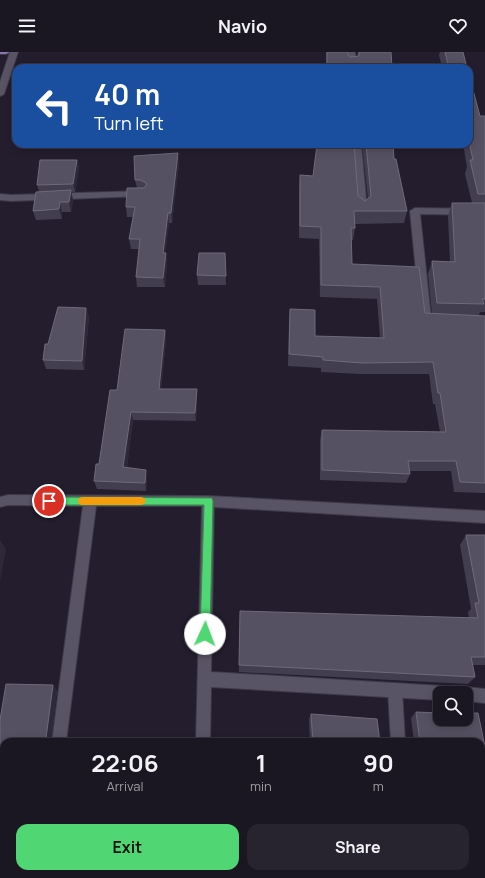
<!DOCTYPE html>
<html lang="en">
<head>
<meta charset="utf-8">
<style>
	body { margin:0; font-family:Manrope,sans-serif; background:#27232f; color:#f1f3f6; height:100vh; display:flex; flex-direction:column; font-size:15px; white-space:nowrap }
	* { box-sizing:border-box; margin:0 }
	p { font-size:13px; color:#9f9fa5 }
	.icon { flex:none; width:22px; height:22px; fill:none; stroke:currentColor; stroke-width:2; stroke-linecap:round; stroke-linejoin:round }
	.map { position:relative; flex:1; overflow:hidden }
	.panel { position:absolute; left:0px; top:686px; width:485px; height:140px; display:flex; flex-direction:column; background:#1a1622; border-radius:12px 12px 0 0; box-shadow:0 2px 10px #0003,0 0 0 1px #383540 }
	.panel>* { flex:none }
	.banner { position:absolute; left:12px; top:12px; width:461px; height:84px; border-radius:12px; box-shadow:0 2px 10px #0003,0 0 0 1px #383540; background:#1a4fa0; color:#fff; overflow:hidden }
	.buttons { position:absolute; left:433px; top:634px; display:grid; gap:8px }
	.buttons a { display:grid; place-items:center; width:40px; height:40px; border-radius:8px; background:#1a1622; box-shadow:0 2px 10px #0003,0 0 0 1px #383540; font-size:20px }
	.pin { position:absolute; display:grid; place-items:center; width:34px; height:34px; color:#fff; margin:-17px; border:2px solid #fff; border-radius:50%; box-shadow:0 1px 4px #0007 }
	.me { position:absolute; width:44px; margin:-22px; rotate:2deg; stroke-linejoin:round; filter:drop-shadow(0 0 3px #0008) }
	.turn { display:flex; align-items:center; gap:14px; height:84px; padding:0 16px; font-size:18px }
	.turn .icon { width:52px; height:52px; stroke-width:2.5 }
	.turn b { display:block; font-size:28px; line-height:34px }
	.eta { display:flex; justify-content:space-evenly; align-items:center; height:68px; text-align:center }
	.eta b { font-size:24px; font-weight:700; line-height:28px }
	.action { display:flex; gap:8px; margin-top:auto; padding:8px 16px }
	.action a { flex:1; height:46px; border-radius:12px; background:#51d674; color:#111; font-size:16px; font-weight:700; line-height:46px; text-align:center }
	.action a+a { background:#27232f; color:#f1f3f6 }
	header { display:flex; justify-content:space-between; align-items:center; height:52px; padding:0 16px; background:#1a1622; font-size:18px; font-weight:700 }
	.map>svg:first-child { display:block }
</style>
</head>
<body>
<header><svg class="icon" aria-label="menu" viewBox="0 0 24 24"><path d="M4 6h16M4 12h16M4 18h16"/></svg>Navio<svg class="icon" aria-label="heart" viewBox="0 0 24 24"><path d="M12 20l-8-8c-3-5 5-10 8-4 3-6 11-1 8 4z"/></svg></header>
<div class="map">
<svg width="485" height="826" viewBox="0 0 485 826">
	<rect width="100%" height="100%" fill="#231d2e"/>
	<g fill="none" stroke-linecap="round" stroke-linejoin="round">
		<!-- service casing -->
		<g stroke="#3f3a49" stroke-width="2">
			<path id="service" d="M395 631 400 633 402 638 405 690H391L388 638 390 633Z"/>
		</g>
		<!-- minor casing -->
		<g stroke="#3f3a49" stroke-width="2">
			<g id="minor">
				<path d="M10 0H18L4 42 0 44V30Z"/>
				<path d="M347 0H355L356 16H348Z"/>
				<path d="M353 92H361L367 157 362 160 357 157Z"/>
				<path d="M142 139 147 142 145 144 11 149 0 148V142L11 143Z"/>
				<path d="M415 156 485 157V163L420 162 431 266 438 267 439 270 438 273 434 274 422 272 421 269 410 159Z"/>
				<path d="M8 443 208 444 485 459V471L214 455 211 620 443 634 448 636 450 641H440V648L211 635 210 690H196L202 454H96L66 690H52L83 454 8 453 0 455V445Z"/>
				<path d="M466 635 485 637V651L466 649V641H459L461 637Z"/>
				<rect x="33" y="822" width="16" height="4"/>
				<rect x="192" y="822" width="16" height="4"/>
			</g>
		</g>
		<!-- primary casing -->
		<g stroke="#3f3a49" stroke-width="2">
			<path id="primary" d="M0 0H10L6 2H0Z"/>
		</g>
		<!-- service -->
		<use href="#service" fill="#595366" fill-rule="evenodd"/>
		<!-- minor -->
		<use href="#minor" fill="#595366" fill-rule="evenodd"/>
		<!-- primary -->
		<use href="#primary" fill="#8b76b2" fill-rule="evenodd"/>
	</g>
	<!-- wall -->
	<g fill="#433e4f">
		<path d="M326 0H348V3L350 5 357 4 358 0H391L392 16H326Z"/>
		<path d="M440 0H463L467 16H442L439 3Z"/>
		<path d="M469 23 480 64H485V260H480L479 263 485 264V441L454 440 451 419H409L410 422 406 431 320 428V388L322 378 440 380 435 352H433L429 322H360L321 320V316L288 314 289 269 290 257 315 284 380 286 377 247 320 245 319 187 299 186V136L300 123 313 124 358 144 365 149 368 147 362 92H393L394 107 407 159 404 171 355 172V176L353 188H351L352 212 425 261 432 262 428 222 432 209 450 210 448 164 452 151H472L465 122 467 115 463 92H469Z"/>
		<path d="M77 108 79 116 75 140H71L73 148 71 160H62V167L36 168 33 159 39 139 37 133Z"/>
		<path d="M179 111 172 171H169L165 201 167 211 165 235H137L136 225 139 197H131L129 187 133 165H127L126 155 137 136 135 128Z"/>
		<path d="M225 201 226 233H198L197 223Z"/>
		<path d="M86 256 89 265 84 318 46 317 43 308 48 292Z"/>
		<path d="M165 278 166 288 161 337 197 346 196 369 133 368 127 415 147 425 146 439 97 437 94 429 99 412 117 338Z"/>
		<path d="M466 483H485V613H473L475 625 468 632 239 620V613L469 566 468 560 471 557 460 493Z"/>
		<path d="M57 638 51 690H4V750H0V668Z"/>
		<path d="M416 660 440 661V667H466V661H478L485 695V807L481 806V690H414L411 666Z"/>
		<path d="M311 662 380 690H310L309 667Z"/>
	</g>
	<!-- shaded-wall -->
	<g fill="#2e293a">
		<path d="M178 101 179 111 172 171 171 161Z"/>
		<path d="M77 108 79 116 75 140 73 132Z"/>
		<path d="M71 138 73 148 71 160 69 150Z"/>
		<path d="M60 150 62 160V167L59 157Z"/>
		<path d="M168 161 169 171 164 211 163 201Z"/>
		<path d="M166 201 167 211 165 235 163 226Z"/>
		<path d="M86 256 89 265 84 318 82 309Z"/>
		<path d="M165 278 166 288 160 345 159 337Z"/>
		<path d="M197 337V346L196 369 195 361Z"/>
		<path d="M131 360 133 368 126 423 123 415Z"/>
		<path d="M146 418 147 425 146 439 145 431Z"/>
		<path d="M0 488 6 498 0 529Z"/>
		<path d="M53 633 57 638 51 690H48L46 686Z"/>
	</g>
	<!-- building -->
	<g fill="#565162" stroke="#6f6a7a">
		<path d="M327 0H348V3L350 5 359 4V0H391L392 16H327Z"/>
		<path d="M445 0H463L467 16H449Z"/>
		<path d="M469 23 480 64H485V142H478L470 108H473L469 89Z"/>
		<path d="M317 92H354L358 144 365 149 371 144 366 92H393L394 107H396L407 159H354L355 176H351L352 212 419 215 425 261 485 264V431L460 430 456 409H408L410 422 322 418V378L446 380 440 341H438L433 310 362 311 323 308V305L289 302 290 257 315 258V284L384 286 380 235 321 233V175L300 174V123L313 124Z"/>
		<path d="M178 101 171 161H168L163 201H166L163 226 136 225 140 187H129L135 155H126L127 136H144L147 132 141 128H135L134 104Z"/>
		<path d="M40 108H77L73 132 37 133Z"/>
		<path d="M71 138 69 150H60L59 157 33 159 36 140Z"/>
		<path d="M452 151H485V247H482L484 252 437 251 432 209 455 210Z"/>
		<path d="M199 201H225L226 224 197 223Z"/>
		<path d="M58 255 86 256 82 309 43 308 45 292H48Z"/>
		<path d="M125 277 165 278 159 337H197L195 361 131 360 123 415 146 418 145 431 94 429 96 412H99L110 338H117Z"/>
		<path d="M466 483H485V605H471L475 625 239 613 240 559 478 566 475 551H479Z"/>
		<path d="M6 632 53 633 46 686 48 688V690H4V749L0 748V668Z"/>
		<path d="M416 660 440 661V667H466V661H478L485 695V805H481V690H420Z"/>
		<path d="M311 662 377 667 380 690H313Z"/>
	</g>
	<!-- route -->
	<path fill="#51d674" stroke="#358b4b" d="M49 445 212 446 213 449 210 582 209 586 205 588 201 586 200 582 204 453H49L46 452 44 449 46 446Z"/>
	<!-- slow -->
	<path fill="#f59e0b" d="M82 445H141L144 446 146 449 144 452 141 453H82L79 452 78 449 79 446Z"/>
</svg>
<div class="buttons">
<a><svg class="icon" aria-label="search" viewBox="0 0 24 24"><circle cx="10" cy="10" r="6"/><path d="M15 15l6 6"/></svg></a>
</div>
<div class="pin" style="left:49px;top:449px;background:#d93025"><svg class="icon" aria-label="arrive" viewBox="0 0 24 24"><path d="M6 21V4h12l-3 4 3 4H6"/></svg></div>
<svg class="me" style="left:205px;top:582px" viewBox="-20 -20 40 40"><circle r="19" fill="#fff"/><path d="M0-13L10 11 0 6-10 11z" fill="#51d674"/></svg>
<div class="banner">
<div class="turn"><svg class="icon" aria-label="left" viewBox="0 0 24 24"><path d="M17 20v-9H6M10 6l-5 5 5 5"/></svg><div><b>40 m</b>Turn left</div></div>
</div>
<section class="panel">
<div class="eta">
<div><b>22:06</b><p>Arrival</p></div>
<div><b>1</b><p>min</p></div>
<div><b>90</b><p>m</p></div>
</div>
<div class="action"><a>Exit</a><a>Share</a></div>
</section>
</div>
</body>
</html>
